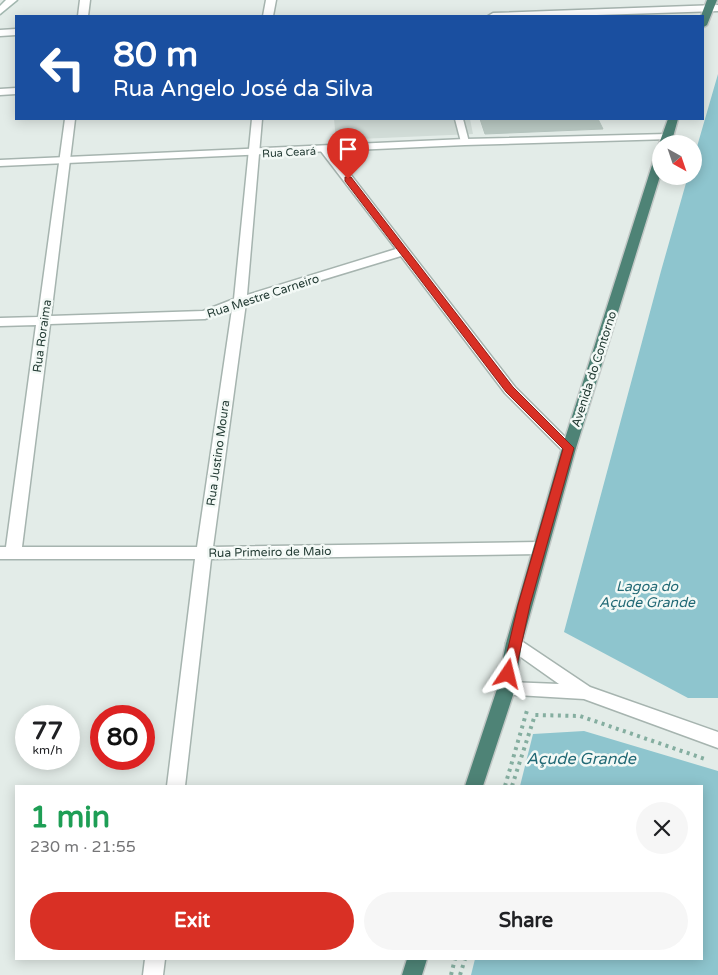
<!DOCTYPE html>
<html lang="en">
<head>
<meta charset="utf-8">
<style>
	body { margin:0; font-family:"Varela Round",sans-serif; background:#f6f6f6; color:#202124; height:100vh; display:flex; flex-direction:column; font-size:19px; white-space:nowrap }
	* { box-sizing:border-box; margin:0 }
	p { font-size:16px; color:#757577 }
	.icon { flex:none; width:28px; height:28px; fill:none; stroke:currentColor; stroke-width:2; stroke-linecap:round; stroke-linejoin:round }
	.map { position:relative; flex:1; overflow:hidden }
	.details { position:absolute; left:15px; top:785px; width:688px; height:175px; display:flex; flex-direction:column; background:#fff; border-radius:0px; box-shadow:0 2px 12px #0003 }
	.details>* { flex:none }
	.guide { position:absolute; left:15px; top:15px; width:689px; height:105px; border-radius:0px; box-shadow:0 2px 12px #0003; background:#1a4fa0; color:#fff; overflow:hidden }
	.needle { width:32px; rotate:140deg }
	.tools { position:absolute; left:652px; top:135px; display:grid; gap:10px }
	.tools a { display:grid; place-items:center; width:50px; height:50px; border-radius:50%; background:#fff; box-shadow:0 2px 12px #0003; font-size:25px }
	.speed { position:absolute; left:15px; top:705px; display:flex; gap:10px; font-size:25px; font-weight:700; text-align:center }
	.speed>* { display:grid; place-content:center; width:65px; height:65px; border-radius:50%; background:#fff; box-shadow:0 2px 12px #0003; line-height:1 }
	.speed small { font-size:12px; font-weight:400 }
	.speed .limit { border:8px solid #d22; background:#fff; color:#111 }
	.pin { position:absolute; display:grid; place-items:center; width:42px; height:42px; color:#fff; margin:-51px -21px; border-radius:50% 50% 50% 0; rotate:-45deg; box-shadow:0 0 5px #0007 }
	.pin .icon { rotate:45deg }
	.me { position:absolute; width:55px; margin:-28px; rotate:10deg; stroke-linejoin:round; filter:drop-shadow(0 0 4px #0008) }
	.turn { display:flex; align-items:center; gap:18px; height:105px; padding:0 15px; font-size:22px }
	.turn .icon { width:65px; height:65px; stroke-width:2.5 }
	.turn b { display:block; font-size:35px; line-height:42px }
	.round { display:grid; place-items:center; flex:none; width:52px; height:52px; border-radius:26px; background:#f6f6f6 }
	.summary { display:flex; align-items:center; justify-content:space-between; height:85px; padding:0 15px }
	h1 { font-size:30px; font-weight:800; line-height:38px; color:#1e9e55 }
	.button { display:flex; gap:10px; margin-top:auto; padding:10px 15px }
	.button a { flex:1; height:58px; border-radius:30px; background:#d93025; color:#fff; font-size:20px; font-weight:800; line-height:58px; text-align:center }
	.button a+a { background:#f6f6f6; color:#202124 }
	.map>svg:first-child { display:block }
</style>
</head>
<body>
<div class="map">
<svg width="718" height="975" viewBox="0 0 718 975">
	<rect width="100%" height="100%" fill="#e3ece8"/>
	<!-- built -->
	<path fill="#d1dcd7" d="M334 119H470L473 134 336 140Z"/>
	<!-- water -->
	<g fill="#8ec5ce">
		<path d="M718 74V698H688L564 632 661 271 688 176H694V157Z"/>
		<path d="M584 731 718 771V975H471L475 959H701V786H520L533 734Z"/>
	</g>
	<!-- building -->
	<path fill="#b8c7c1" stroke="#b6c5bf" d="M480 119H598L603 129 485 134Z"/>
	<g fill="none" stroke-linecap="round" stroke-linejoin="round">
		<!-- service casing -->
		<g stroke="#a6b4af" stroke-width="3">
			<path id="service" d="M455 119H463L469 142 468 144H465L461 142Z"/>
		</g>
		<!-- minor casing -->
		<g stroke="#a6b4af" stroke-width="3">
			<g id="minor">
				<path d="M80 0H90L88 16H78Z"/>
				<path d="M266 0H276L273 16H263Z"/>
				<path d="M718 5V11L566 16H488L493 13Z"/>
				<path d="M16 29V35L0 36V30Z"/>
				<path d="M16 88V94L0 95V89Z"/>
				<path d="M65 119H75L51 316 203 311 234 299 252 119H262L247 295 396 249 320 150 326 147 330 148 515 387 576 448 569 453 564 452 505 393 401 256 246 303 213 547 539 542 545 544 547 548 545 552 539 554 211 559 185 786H167L195 559H0V547H6L36 325 0 326V318L38 317ZM232 309 197 547H22L50 324 205 319Z"/>
				<path d="M514 636 590 687 718 732V748L584 699 500 694 497 689 500 684 506 682 559 684 508 648 506 643 508 638Z"/>
				<path d="M145 959H165L163 975H143Z"/>
			</g>
		</g>
		<!-- tertiary casing -->
		<g stroke="#a6b4af" stroke-width="3">
			<path id="tertiary" d="M667 134 672 137 671 139 465 145 0 166V160L465 139Z"/>
		</g>
		<!-- secondary casing -->
		<g stroke="#a2b7af" stroke-width="3">
			<path id="secondary" d="M6 0H17L0 14V6Z"/>
		</g>
		<!-- trunk casing -->
		<g stroke="#c2c8c6" stroke-width="3">
			<g id="trunk">
				<path d="M707 0H717L707 25 702 28V16H701Z"/>
				<path d="M668 119H678L671 144H661V146L659 144Z"/>
				<path d="M661 153V173L576 448 522 643 515 689 483 786H465L497 689 506 643 562 448 655 156Z"/>
				<path d="M407 959H427L422 975H402Z"/>
			</g>
		</g>
		<!-- path -->
		<g stroke="#85aea0" stroke-width="4" stroke-dasharray="3 4.5" stroke-linecap="butt">
			<path d="M505 786 528 707"/>
			<path d="M512 786 535 715 580 716 705 759"/>
			<path d="M451 975 455 959"/>
			<path d="M460 975 465 959"/>
		</g>
		<!-- service -->
		<use href="#service" fill="#fff" fill-rule="evenodd"/>
		<!-- minor -->
		<use href="#minor" fill="#fff" fill-rule="evenodd"/>
		<!-- tertiary -->
		<use href="#tertiary" fill="#fff" fill-rule="evenodd"/>
		<!-- secondary -->
		<use href="#secondary" fill="#fff" fill-rule="evenodd"/>
		<!-- trunk -->
		<use href="#trunk" fill="#4e8376" fill-rule="evenodd"/>
	</g>
	<!-- route -->
	<path fill="#d93025" stroke="#8d1f18" d="M345 177H351L513 387 574 448 530 605 515 674 508 679 502 674 518 605 563 449 506 392 345 181Z"/>
	<g text-anchor="middle" stroke-width="5" stroke-linejoin="round" paint-order="stroke">
		<!-- far-street labels -->
		<g font-size="11" fill="#243c35" stroke="#f3f9f6">
			<text transform="translate(289 152) rotate(-3)" y="4">Rua Ceará</text>
		</g>
		<!-- street labels -->
		<g font-size="12" fill="#243c35" stroke="#f3f9f6">
			<text transform="translate(263 296) rotate(-18)" y="4">Rua Mestre Carneiro</text>
			<text transform="translate(42 336) rotate(-82)" y="4">Rua Roraima</text>
			<text transform="translate(594 369) rotate(-72)" y="4">Avenida do Contorno</text>
			<text transform="translate(218 453) rotate(-82)" y="4">Rua Justino Moura</text>
			<text transform="translate(270 552) rotate(-1)" y="4">Rua Primeiro de Maio</text>
		</g>
		<!-- water labels -->
		<g font-size="14" font-style="italic" fill="#216975" stroke="#f3f9f6">
			<text x="647" y="591">Lagoa do<tspan x="647" dy="16">Açude Grande</tspan></text>
		</g>
		<!-- near-water labels -->
		<g font-size="16" font-style="italic" fill="#216975" stroke="#f3f9f6">
			<text x="581" y="764">Açude Grande</text>
		</g>
	</g>
</svg>
<div class="tools">
<a><svg class="needle" viewBox="-14 -14 28 28"><path d="M0-13l5 13h-10z" fill="#e53935"/><path d="M0 13l5-13h-10z" fill="#757577"/></svg></a>
</div>
<div class="speed"><div>77<small>km/h</small></div><div class="limit">80</div></div>
<div class="pin" style="left:348px;top:179px;background:#d93025"><svg class="icon" aria-label="arrive" viewBox="0 0 24 24"><path d="M6 21V4h12l-3 4 3 4H6"/></svg></div>
<svg class="me" style="left:508px;top:674px" viewBox="-20 -20 40 40"><path d="M0-17L14 15 0 8-14 15z" fill="#d93025" stroke="#fff" stroke-width="4"/></svg>
<div class="guide">
<div class="turn"><svg class="icon" aria-label="left" viewBox="0 0 24 24"><path d="M17 20v-9H6M10 6l-5 5 5 5"/></svg><div><b>80 m</b>Rua Angelo José da Silva</div></div>
</div>
<section class="details">
<div class="summary"><div><h1>1 min</h1><p>230 m · 21:55</p></div><a class="round"><svg class="icon" aria-label="close" viewBox="0 0 24 24"><path d="M6 6l12 12M18 6L6 18"/></svg></a></div>
<div class="button"><a>Exit</a><a>Share</a></div>
</section>
</div>
</body>
</html>
